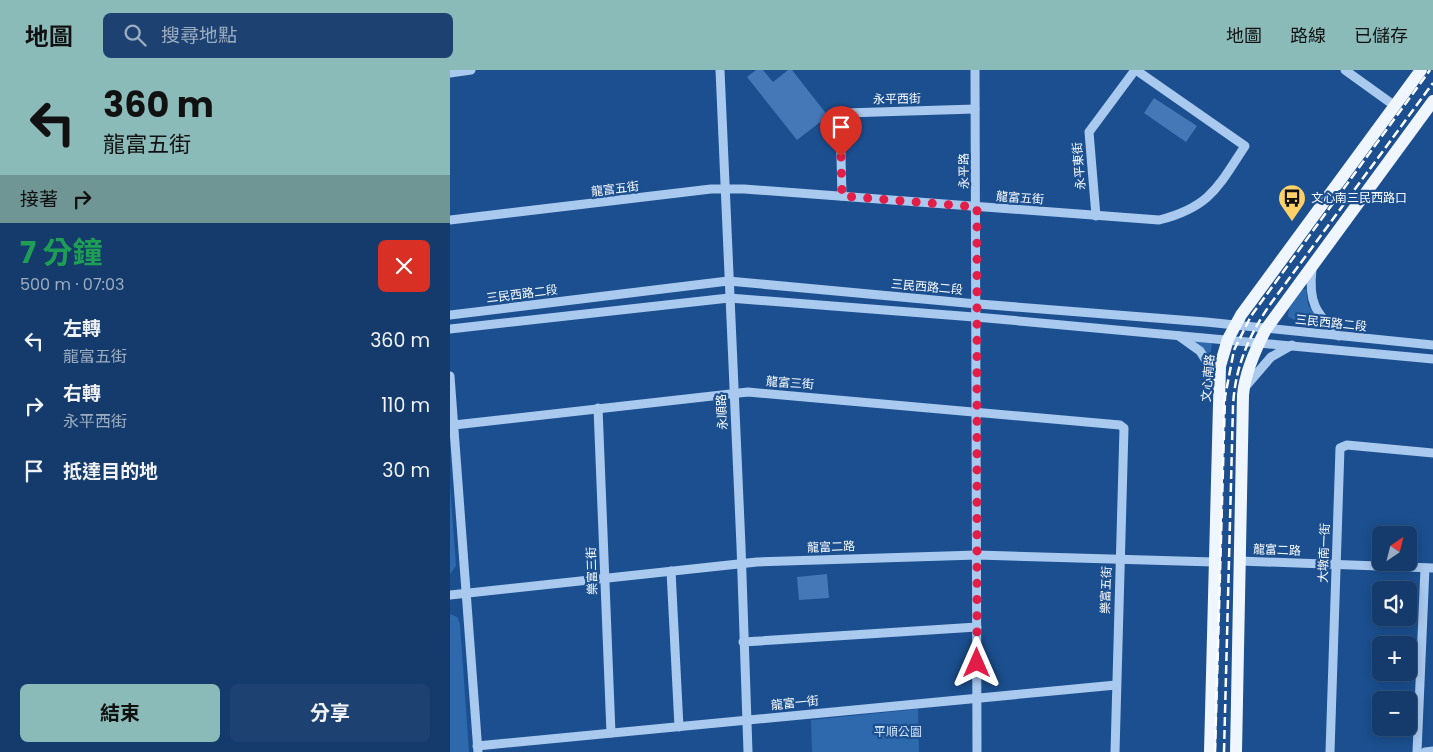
<!DOCTYPE html>
<html lang="zh-TW">
<head>
<meta charset="utf-8">
<style>
	body { margin:0; font-family:Poppins,"Noto Sans TC",sans-serif; background:#1d4271; color:#f1f3f6; height:100vh; display:flex; flex-direction:column; font-size:19px; white-space:nowrap }
	* { box-sizing:border-box; margin:0 }
	p { font-size:16px; color:#9dadc1 }
	.icon { flex:none; width:28px; height:28px; fill:none; stroke:currentColor; stroke-width:2; stroke-linecap:round; stroke-linejoin:round }
	.map { position:relative; flex:1; overflow:hidden }
	.drawer { display:flex; flex-direction:column; background:#143b6b; width:450px }
	.drawer>* { flex:none }
	.banner { background:#8bbbb9; color:#111; overflow:hidden }
	.needle { width:32px; rotate:35deg }
	.buttons { position:absolute; left:922px; top:456px; display:grid; gap:10px }
	.buttons a { display:grid; place-items:center; width:45px; height:45px; border-radius:8px; background:#143b6b; box-shadow:0 2px 12px #0003,0 0 0 1px #33557e; font-size:25px }
	.pin { position:absolute; display:grid; place-items:center; width:42px; height:42px; color:#fff; margin:-51px -21px; border-radius:50% 50% 50% 0; rotate:-45deg; box-shadow:0 0 5px #0007 }
	.pin .icon { rotate:45deg }
	.me { position:absolute; width:55px; margin:-28px; rotate:0deg; stroke-linejoin:round; filter:drop-shadow(0 0 4px #0008) }
	.turn { display:flex; align-items:center; gap:18px; height:105px; padding:0 20px; font-size:22px }
	.turn .icon { width:65px; height:65px; stroke-width:2.5 }
	.turn b { display:block; font-size:35px; line-height:42px }
	.then { display:flex; align-items:center; height:48px; padding:0 20px; background:#0003; gap:10px; font-size:19px }
	.round { display:grid; place-items:center; flex:none; width:52px; height:52px; border-radius:8px; background:#1d4271 }
	.summary { display:flex; align-items:center; justify-content:space-between; height:85px; padding:0 20px }
	h1 { font-size:30px; font-weight:700; line-height:38px; color:#1e9e55 }
	.button { display:flex; gap:10px; margin-top:auto; padding:10px 20px }
	.button a { flex:1; height:58px; border-radius:8px; background:#8bbbb9; color:#111; font-size:20px; font-weight:700; line-height:58px; text-align:center }
	.button a+a { background:#1d4271; color:#f1f3f6 }
	ul { padding:0; list-style:none }
	li { display:flex; align-items:center; gap:15px; height:65px; padding:0 20px }
	li div { flex:1 }
	li b { display:block; font-size:19px }
	li em { font-style:normal }
	header { display:flex; align-items:center; gap:30px; box-sizing:border-box; height:70px; padding:0 25px; background:#8bbbb9; color:#111 }
	header strong { font-size:24px }
	nav { display:flex; gap:28px; margin-inline-start:auto; font-size:18px }
	.search { width:350px; height:45px; background:#1d4271; display:flex; align-items:center; gap:12px; box-sizing:border-box; padding:0 18px; border-radius:8px; color:#9dadc1; font-size:19px }
	main { display:flex; flex:1; min-height:0 }
	.map>svg:first-child { display:block }
</style>
</head>
<body>
<header>
<strong>地圖</strong>
<div class="search"><svg class="icon" aria-label="search" viewBox="0 0 24 24"><circle cx="10" cy="10" r="6"/><path d="M15 15l6 6"/></svg>搜尋地點</div>
<nav><a>地圖</a><a>路線</a><a>已儲存</a></nav>
</header>
<main>
<section class="drawer">
<div class="banner">
<div class="turn"><svg class="icon" aria-label="left" viewBox="0 0 24 24"><path d="M17 20v-9H6M10 6l-5 5 5 5"/></svg><div><b>360 m</b>龍富五街</div></div>
<div class="then">接著<svg class="icon" aria-label="right" viewBox="0 0 24 24"><path d="M7 20v-9h11M14 6l5 5-5 5"/></svg></div>
</div>
<div class="summary"><div><h1>7 分鐘</h1><p>500 m · 07:03</p></div><a class="round" style="background:#d93025;color:#fff"><svg class="icon" aria-label="close" viewBox="0 0 24 24"><path d="M6 6l12 12M18 6L6 18"/></svg></a></div>
<ul>
<li><svg class="icon" aria-label="left" viewBox="0 0 24 24"><path d="M17 20v-9H6M10 6l-5 5 5 5"/></svg><div><b>左轉</b><p>龍富五街</p></div><em>360 m</em></li>
<li><svg class="icon" aria-label="right" viewBox="0 0 24 24"><path d="M7 20v-9h11M14 6l5 5-5 5"/></svg><div><b>右轉</b><p>永平西街</p></div><em>110 m</em></li>
<li><svg class="icon" aria-label="arrive" viewBox="0 0 24 24"><path d="M6 21V4h12l-3 4 3 4H6"/></svg><div><b>抵達目的地</b></div><em>30 m</em></li>
</ul>
<div class="button"><a>結束</a><a>分享</a></div>
</section>
<div class="map">
<svg width="983" height="682" viewBox="0 0 983 682">
	<rect width="100%" height="100%" fill="#1b4f8f"/>
	<!-- green -->
	<g fill="#2e69ad">
		<path d="M856 219 858 235 868 249 867 252 845 250 838 247 839 238 852 220Z"/>
		<path d="M744 271 762 273 760 289Z"/>
		<path d="M0 416 6 496 0 504Z"/>
		<path d="M0 544 7 547 10 554 19 682H0Z"/>
		<path d="M468 639 469 682H362L361 650Z"/>
	</g>
	<!-- building -->
	<g fill="#4478b7">
		<path d="M306 0H313L323 12 338 0H342L378 46 347 70 297 7Z"/>
		<path d="M704 28 747 56 736 72 694 43Z"/>
		<path d="M377 504 379 528 349 530 347 507Z"/>
	</g>
	<g fill="none" stroke-linecap="round" stroke-linejoin="round">
		<!-- minor -->
		<g stroke="#a9c9ee" stroke-width="9">
			<path d="M270 0 291 476 298 682"/>
			<path d="M525 0 527 682"/>
			<path d="M895 0 945 36"/>
			<path d="M0 3 21 0"/>
			<path d="M392 126 390 48 395 43 525 39"/>
			<path d="M646 146 639 62 685 0"/>
			<path d="M0 150 261 119H294L709 150C760 137 768 117 795 76L686 0"/>
			<path d="M862 199C858 233 866 243 889 266"/>
			<path d="M0 245 278 211 516 233 756 252 983 275"/>
			<path d="M0 259 279 228 537 248 983 289"/>
			<path d="M729 266 750 281 769 311"/>
			<path d="M0 306 28 682"/>
			<path d="M796 316 821 287 842 275"/>
			<path d="M148 338 161 663"/>
			<path d="M4 355 298 322 670 355 674 358 665 682"/>
			<path d="M790 491 983 498"/>
			<path d="M221 501 229 657"/>
			<path d="M0 525 307 492 527 485 764 492"/>
			<path d="M293 572 527 557"/>
			<path d="M27 676 666 615"/>
			<path d="M880 682 890 378 897 375 983 383"/>
			<path d="M967 682 975 498"/>
			<path d="M975 682 983 681"/>
		</g>
		<!-- major -->
		<g stroke="#f0f6ff" stroke-width="12">
			<path d="M760 682 770 296 778 269 791 245 971 0"/>
			<path d="M786 682 793 325C795 302 805 280 816 259L983 31"/>
		</g>
		<!-- rail -->
		<g stroke="#fff" stroke-width="2.5" stroke-dasharray="9 4" stroke-linecap="butt">
			<path d="M765 682 775 327 784 280 801 246 980 0"/>
			<path d="M774 682 783 336C785 298 798 267 819 236L983 13"/>
		</g>
	</g>
	<g fill="none" stroke-linecap="round" stroke-linejoin="round">
		<!-- route -->
		<path stroke="#e11d48" stroke-width="9" stroke-dasharray="0 16.2" d="M391 87 392 126 527 137V593"/>
	</g>
	<!-- icons -->
	<defs>
		<g id="bus-pin" transform="scale(1.4375)"><path d="M0 17L-7.5 6A9.5 9.5 0 1 1 7.5 6Z" fill="#ffd166" stroke="#1b4f8f"/><path d="M-5-6H5V4H4V6H2V4H-2V6H-4V4H-5ZM-3.5-4V0h7V-4ZM-3.5 1.2v1.5H-2V1.2ZM2 1.2v1.5H3.5V1.2Z" fill="#111"/></g>
	</defs>
	<g fill-rule="evenodd">
		<use href="#bus-pin" x="842" y="128"/>
	</g>
	<g text-anchor="middle" stroke-width="4.5" stroke-linejoin="round" paint-order="stroke">
		<!-- street labels -->
		<g font-size="12" fill="#fff" stroke="#1b4f8f">
			<text transform="translate(447 29) rotate(-1)" y="4">永平西街</text>
			<text transform="translate(629 96) rotate(-95)" y="4">永平東街</text>
			<text transform="translate(514 101) rotate(-91)" y="4">永平路</text>
			<text transform="translate(165 119) rotate(-7)" y="4">龍富五街</text>
			<text transform="translate(570 128) rotate(4)" y="4">龍富五街</text>
			<text transform="translate(477 217) rotate(5)" y="4">三民西路二段</text>
			<text transform="translate(72 224) rotate(-7)" y="4">三民西路二段</text>
			<text transform="translate(881 253) rotate(6)" y="4">三民西路二段</text>
			<text transform="translate(758 308) rotate(-85)" y="4">文心南路</text>
			<text transform="translate(340 313) rotate(4)" y="4">龍富三街</text>
			<text transform="translate(272 342) rotate(-93)" y="4">永順路</text>
			<text transform="translate(381 477) rotate(-2)" y="4">龍富二路</text>
			<text transform="translate(827 480) rotate(2)" y="4">龍富二路</text>
			<text transform="translate(874 483) rotate(-88)" y="4">大墩南一街</text>
			<text transform="translate(142 501) rotate(-92)" y="4">樂富三街</text>
			<text transform="translate(656 520) rotate(-88)" y="4">樂富五街</text>
			<text transform="translate(345 633) rotate(-6)" y="4">龍富一街</text>
		</g>
		<!-- poi labels -->
		<g font-size="12" fill="#fff" stroke="#1b4f8f" text-anchor="start">
			<text x="861" y="132">文心南三民西路口</text>
		</g>
		<!-- park labels -->
		<g font-size="12" fill="#cfe3fa" stroke="#1b4f8f">
			<text x="448" y="666">平順公園</text>
		</g>
	</g>
</svg>
<div class="buttons">
<a><svg class="needle" viewBox="-14 -14 28 28"><path d="M0-13l5 13h-10z" fill="#e53935"/><path d="M0 13l5-13h-10z" fill="#9dadc1"/></svg></a>
<a><svg class="icon" aria-label="sound" viewBox="0 0 24 24"><path d="M4 9h4l5-4v14l-5-4H4zM17 9q2 3 0 6"/></svg></a>
<a>+</a>
<a>−</a>
</div>
<div class="pin" style="left:391px;top:87px;background:#d93025"><svg class="icon" aria-label="arrive" viewBox="0 0 24 24"><path d="M6 21V4h12l-3 4 3 4H6"/></svg></div>
<svg class="me" style="left:527px;top:593px" viewBox="-20 -20 40 40"><path d="M0-17L14 15 0 8-14 15z" fill="#e11d48" stroke="#fff" stroke-width="4"/></svg>
</div>
</main>
</body>
</html>
